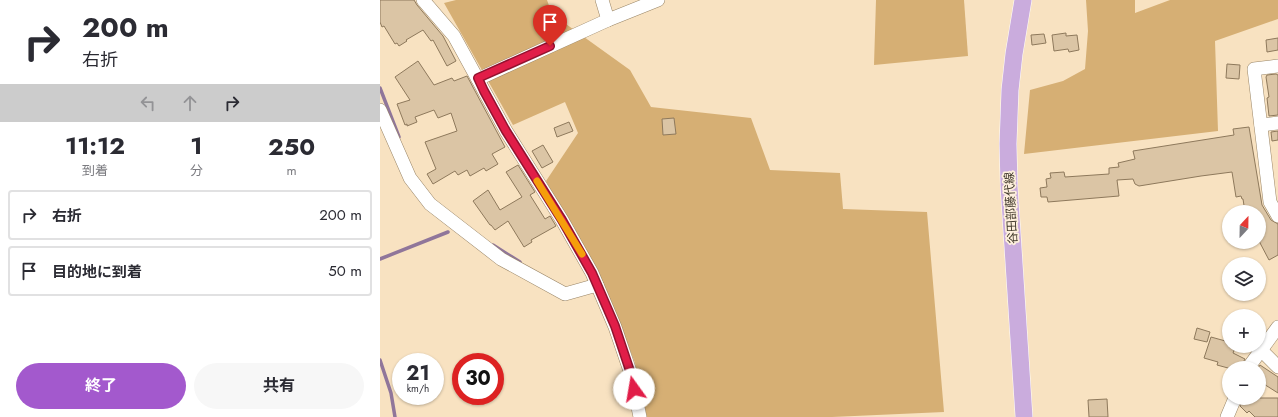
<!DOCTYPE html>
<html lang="ja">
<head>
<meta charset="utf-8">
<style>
	body { margin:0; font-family:Jost,"Noto Sans JP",sans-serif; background:#f7f7f7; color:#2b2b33; height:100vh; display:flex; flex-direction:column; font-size:15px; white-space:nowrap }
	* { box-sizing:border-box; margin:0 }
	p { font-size:13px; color:#7c7c81 }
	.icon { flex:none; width:22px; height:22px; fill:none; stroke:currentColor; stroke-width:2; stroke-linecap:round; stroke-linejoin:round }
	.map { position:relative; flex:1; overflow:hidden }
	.side { display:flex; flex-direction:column; background:#fff; width:380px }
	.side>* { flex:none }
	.guide { background:#fff; color:#2b2b33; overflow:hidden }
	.needle { width:26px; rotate:22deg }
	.buttons { position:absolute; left:842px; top:205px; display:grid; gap:8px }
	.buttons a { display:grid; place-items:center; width:44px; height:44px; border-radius:50%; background:#fff; box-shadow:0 1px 3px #0004; font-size:20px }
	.speed { position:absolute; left:12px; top:353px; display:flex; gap:8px; font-size:20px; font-weight:700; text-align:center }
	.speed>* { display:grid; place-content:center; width:52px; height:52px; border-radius:50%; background:#fff; box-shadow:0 1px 3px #0004; line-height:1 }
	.speed small { font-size:10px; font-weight:400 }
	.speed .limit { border:6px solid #d22; background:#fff; color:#111 }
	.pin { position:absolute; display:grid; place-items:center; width:34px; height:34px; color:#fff; margin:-41px -17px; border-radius:50% 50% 50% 0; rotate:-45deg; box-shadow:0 0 4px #0007 }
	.pin .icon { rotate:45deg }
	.me { position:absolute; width:44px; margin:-22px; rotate:347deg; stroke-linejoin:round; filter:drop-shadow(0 0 3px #0008) }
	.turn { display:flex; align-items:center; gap:14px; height:84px; padding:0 16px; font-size:18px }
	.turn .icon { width:52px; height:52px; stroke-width:2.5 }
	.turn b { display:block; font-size:28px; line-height:34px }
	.lanes { display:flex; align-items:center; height:38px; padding:0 16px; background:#0003; justify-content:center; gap:20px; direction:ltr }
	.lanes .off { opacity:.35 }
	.eta { display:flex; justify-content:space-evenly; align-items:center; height:68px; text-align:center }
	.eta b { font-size:24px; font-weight:700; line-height:28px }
	.button { display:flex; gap:8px; margin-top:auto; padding:8px 16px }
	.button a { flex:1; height:46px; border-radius:24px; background:#a359cd; color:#fff; font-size:16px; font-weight:700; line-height:46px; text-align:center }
	.button a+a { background:#f7f7f7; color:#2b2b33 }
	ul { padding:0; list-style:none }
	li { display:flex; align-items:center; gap:12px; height:50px; margin:0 8px 6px; padding:0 8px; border:2px solid #e1e1e2; border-radius:4px }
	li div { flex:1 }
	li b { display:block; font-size:15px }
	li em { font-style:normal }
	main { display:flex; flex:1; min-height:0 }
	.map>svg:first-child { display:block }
</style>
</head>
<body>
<main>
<section class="side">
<div class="guide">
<div class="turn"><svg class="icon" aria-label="right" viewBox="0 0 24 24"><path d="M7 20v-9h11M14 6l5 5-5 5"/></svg><div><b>200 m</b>右折</div></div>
<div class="lanes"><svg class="icon off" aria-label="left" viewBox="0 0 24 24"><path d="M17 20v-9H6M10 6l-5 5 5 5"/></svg><svg class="icon off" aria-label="ahead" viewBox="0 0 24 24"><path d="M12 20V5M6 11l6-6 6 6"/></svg><svg class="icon" aria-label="right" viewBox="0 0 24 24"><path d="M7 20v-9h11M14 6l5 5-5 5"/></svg></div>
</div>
<div class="eta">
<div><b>11:12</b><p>到着</p></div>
<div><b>1</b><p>分</p></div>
<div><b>250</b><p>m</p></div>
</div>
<ul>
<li><svg class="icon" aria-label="right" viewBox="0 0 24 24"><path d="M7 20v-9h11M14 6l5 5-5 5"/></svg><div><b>右折</b></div><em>200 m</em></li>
<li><svg class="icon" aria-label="arrive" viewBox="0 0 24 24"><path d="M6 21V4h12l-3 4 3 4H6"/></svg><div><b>目的地に到着</b></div><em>50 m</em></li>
</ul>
<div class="button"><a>終了</a><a>共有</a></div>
</section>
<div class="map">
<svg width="898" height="417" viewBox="0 0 898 417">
	<rect width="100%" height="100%" fill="#f8e2c1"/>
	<!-- forest -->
	<g fill="#d6af74">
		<path d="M76 0H167L172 14 250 70 271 107 371 118 390 170 460 173 463 209 547 212 564 412 452 417H267L255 363 232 303 166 181 198 133 185 102 133 125 64 3Z"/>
		<path d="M496 0H584L588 56 494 65Z"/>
		<path d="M706 0H755V13L790 0H898V19L835 41 838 131 644 154 650 90 683 81 705 69 708 31Z"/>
	</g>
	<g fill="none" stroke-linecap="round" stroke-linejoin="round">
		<!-- stream -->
		<g stroke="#90769a" stroke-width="3.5">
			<path d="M0 88 19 137"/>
			<path d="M113 245 140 262"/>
			<path d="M0 259 68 232"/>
			<path d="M0 360 11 393 15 417"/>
		</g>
	</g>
	<!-- building -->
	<g fill="#dbc5a5" stroke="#8e795c">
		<path d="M0 0H34L37 5 63 36 76 61 67 66 53 40 51 41 43 30 26 40 27 41 19 46 17 43 15 44 4 26 2 27 0 22Z"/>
		<path d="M686 33V36L697 35 699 50 689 52 688 49 674 51 672 35Z"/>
		<path d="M664 34 666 43 652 45 651 35Z"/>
		<path d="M898 38V50L887 52 886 40Z"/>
		<path d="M38 61 54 85 72 78 74 81 87 76 125 147 112 154 118 164 106 171 104 168 90 176 87 170 78 175 75 171 53 184 47 174 56 169 45 142 77 131 71 113 58 118 54 110 35 117 37 122 27 126V124L25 125 17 104 30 100 15 77Z"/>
		<path d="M847 64 860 65 859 79 846 78Z"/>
		<path d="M896 74 898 75V115L889 116 887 98 889 97 886 77 887 75Z"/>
		<path d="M294 118 296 134 283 135 282 119Z"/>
		<path d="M189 122 193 131 177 137 174 128Z"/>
		<path d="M869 127 882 205 891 220 898 224V255L889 260 879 241V212H865L863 199H862L861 196 856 197 852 172 821 176 759 186 755 184 753 179 737 180 739 196 668 202 667 197H661L660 188 667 187 666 179 671 178 670 173 684 172 685 177 729 174V168L739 167 738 163 755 159 753 151 854 135 853 129Z"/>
		<path d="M898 131V140L892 141 891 132Z"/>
		<path d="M163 145 173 162 162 168 152 151Z"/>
		<path d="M138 165 155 192 150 195 165 219 170 216 176 226 151 240 152 242 144 247 128 221 115 230 111 225H110L93 201 108 190 120 210 142 197 126 172Z"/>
		<path d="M817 328 830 332 827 342 814 339Z"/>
		<path d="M831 337 849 342V346H856L853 353 865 359 860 368H848L837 365 838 362 824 358Z"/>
		<path d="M880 365 898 377V393L879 381V368H878Z"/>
		<path d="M863 398H898V417H875L869 411 867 413 860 406Z"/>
		<path d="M727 399 728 417H709L708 400Z"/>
	</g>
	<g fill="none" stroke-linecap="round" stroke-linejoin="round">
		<!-- minor casing -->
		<g stroke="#998567" stroke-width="14">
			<g id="minor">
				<path d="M43 0 74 36 126 131 182 220 212 273 235 327 251 374 260 417"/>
				<path d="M222 0 228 20"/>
				<path d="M898 66 874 69 890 202 898 216"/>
				<path d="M98 79 228 20 278 0"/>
				<path d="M0 110 30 178 50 204 121 259 185 294 217 285"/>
				<path d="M881 125 898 123"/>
				<path d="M881 350 898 367"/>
				<path d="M868 368 898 327"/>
				<path d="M847 417 855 398"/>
			</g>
		</g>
		<!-- major casing -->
		<g stroke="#fff" stroke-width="18">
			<path id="major" d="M643 0 634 54 630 90 628 144 629 186 644 417"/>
		</g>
		<!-- minor -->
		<use href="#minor" stroke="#fff" stroke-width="13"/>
		<!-- major -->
		<use href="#major" stroke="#caacdd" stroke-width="17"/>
	</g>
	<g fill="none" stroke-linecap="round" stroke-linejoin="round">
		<!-- route casing -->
		<g stroke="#92132f" stroke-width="10">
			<path id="route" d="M170 46 98 78 104 91 126 131 182 220 212 273 235 326 251 374 254 389"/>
		</g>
		<!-- route -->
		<use href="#route" stroke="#e11d48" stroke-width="7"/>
		<!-- slow -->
		<path stroke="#f59e0b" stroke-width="7" d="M157 181 202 254"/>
	</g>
	<g text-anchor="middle" stroke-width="3.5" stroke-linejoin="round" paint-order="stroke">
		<!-- street labels -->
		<g font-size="12" fill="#3e3629" stroke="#fef0dd">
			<text transform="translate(631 208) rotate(-93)" y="4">谷田部藤代線</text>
		</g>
	</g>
</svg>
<div class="buttons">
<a><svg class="needle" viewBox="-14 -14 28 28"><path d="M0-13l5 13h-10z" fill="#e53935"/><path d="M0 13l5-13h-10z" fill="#7c7c81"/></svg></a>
<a><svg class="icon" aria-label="layers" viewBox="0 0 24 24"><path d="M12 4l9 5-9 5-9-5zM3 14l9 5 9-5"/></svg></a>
<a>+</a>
<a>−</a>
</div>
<div class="speed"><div>21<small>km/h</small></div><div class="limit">30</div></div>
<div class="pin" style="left:170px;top:46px;background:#d93025"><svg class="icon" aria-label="arrive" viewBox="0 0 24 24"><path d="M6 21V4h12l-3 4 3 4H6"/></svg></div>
<svg class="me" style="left:254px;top:389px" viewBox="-20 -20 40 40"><circle r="19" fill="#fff"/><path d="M0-13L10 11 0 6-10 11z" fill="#e11d48"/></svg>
</div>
</main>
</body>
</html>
